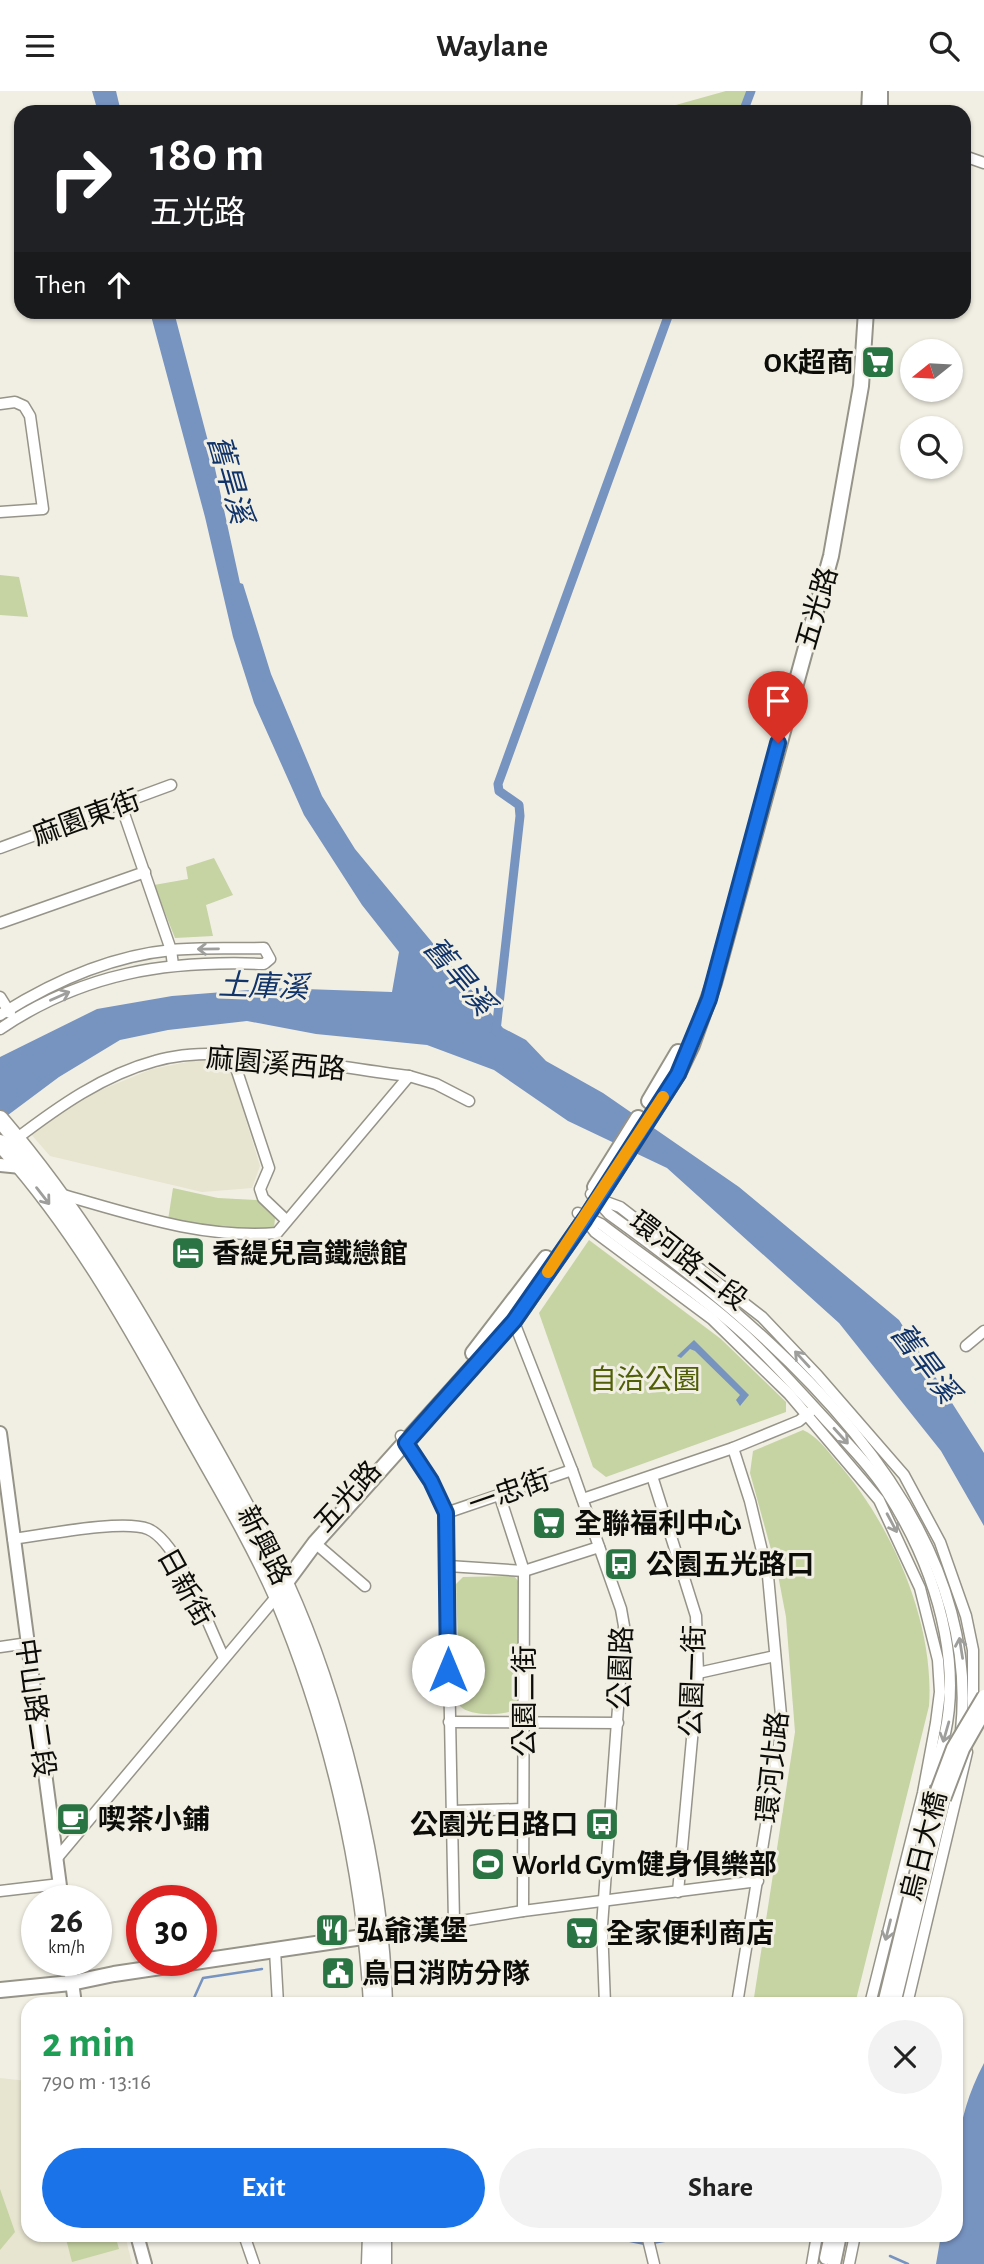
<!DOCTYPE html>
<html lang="en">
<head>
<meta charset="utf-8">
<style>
	body { margin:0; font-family:"Alegreya Sans","Noto Sans TC",sans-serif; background:#f2f2f2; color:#222; height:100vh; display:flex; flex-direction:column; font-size:26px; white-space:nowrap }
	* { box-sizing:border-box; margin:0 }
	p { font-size:23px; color:#767676 }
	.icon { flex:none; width:38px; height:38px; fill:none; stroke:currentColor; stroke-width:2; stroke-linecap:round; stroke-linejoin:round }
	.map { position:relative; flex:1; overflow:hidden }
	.side { position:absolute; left:21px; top:1906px; width:942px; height:245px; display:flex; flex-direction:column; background:#fff; border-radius:21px; box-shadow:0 2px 5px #0004 }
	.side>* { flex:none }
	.guide { position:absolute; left:14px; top:14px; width:957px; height:214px; border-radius:21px; box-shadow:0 2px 5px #0004; background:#202124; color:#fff; overflow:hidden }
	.needle { width:46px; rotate:252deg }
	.tools { position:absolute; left:900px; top:248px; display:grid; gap:14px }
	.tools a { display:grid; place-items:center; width:63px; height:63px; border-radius:50%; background:#fff; box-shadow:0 2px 5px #0004; font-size:35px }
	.speed { position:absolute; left:21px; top:1794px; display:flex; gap:14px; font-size:35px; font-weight:700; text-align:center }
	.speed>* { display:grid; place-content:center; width:91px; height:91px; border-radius:50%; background:#fff; box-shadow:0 2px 5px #0004; line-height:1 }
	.speed small { font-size:18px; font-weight:400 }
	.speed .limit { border:10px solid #d22; background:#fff; color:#111 }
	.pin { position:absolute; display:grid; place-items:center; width:60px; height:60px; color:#fff; margin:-72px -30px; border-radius:50% 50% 50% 0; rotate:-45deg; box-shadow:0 0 7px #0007 }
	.pin .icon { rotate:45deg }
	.me { position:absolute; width:77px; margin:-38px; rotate:0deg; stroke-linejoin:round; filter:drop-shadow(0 0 5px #0008) }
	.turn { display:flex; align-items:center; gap:24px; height:147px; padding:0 21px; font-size:32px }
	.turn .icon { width:91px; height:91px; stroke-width:2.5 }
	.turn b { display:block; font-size:49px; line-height:60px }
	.then { display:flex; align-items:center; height:66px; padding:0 21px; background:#0003; gap:14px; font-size:26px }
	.round { display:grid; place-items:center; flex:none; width:74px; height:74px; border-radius:37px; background:#f2f2f2 }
	.headline { display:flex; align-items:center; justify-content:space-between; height:119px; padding:0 21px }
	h1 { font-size:42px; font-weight:700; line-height:52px; color:#1e9e55 }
	.action { display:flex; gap:14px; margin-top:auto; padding:14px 21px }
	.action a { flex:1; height:80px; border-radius:42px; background:#1a73e8; color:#fff; font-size:28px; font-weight:700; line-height:80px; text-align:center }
	.action a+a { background:#f2f2f2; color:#222 }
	header { display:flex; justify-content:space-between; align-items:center; height:91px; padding:0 21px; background:#fff; font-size:32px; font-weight:700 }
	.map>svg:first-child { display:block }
</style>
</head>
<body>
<header><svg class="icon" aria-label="menu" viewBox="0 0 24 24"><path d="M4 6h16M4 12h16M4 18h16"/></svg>Waylane<svg class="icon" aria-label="search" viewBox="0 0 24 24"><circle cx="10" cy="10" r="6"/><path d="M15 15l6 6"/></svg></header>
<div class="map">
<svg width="984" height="2173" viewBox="0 0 984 2173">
	<rect width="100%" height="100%" fill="#f1efe3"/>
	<!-- built -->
	<g fill="#e7e4d0">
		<path d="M203 968 229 974 260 1075 252 1097 202 1101 50 1065 30 1042 91 1003 152 978Z"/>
		<path d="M0 1987 28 1990V2144H125L132 2173H0Z"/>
	</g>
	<!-- green -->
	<g fill="#c6d3a3">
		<path d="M726 0H748L739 21H664L665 17Z"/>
		<path d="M0 484 19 486 28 526 0 524Z"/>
		<path d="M214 767 233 804 206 814 213 845 175 847 154 794 188 788 186 776Z"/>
		<path d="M173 1097 218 1107 257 1109 275 1127 274 1138 251 1142 168 1129Z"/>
		<path d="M589 1149 721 1248 786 1311V1321L606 1386 593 1376 539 1222Z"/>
		<path d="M803 1339C818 1346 826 1358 837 1371 891 1432 935 1531 929 1615L855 1913H753L795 1641 786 1526 778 1484 750 1382 753 1360Z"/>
		<path d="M514 1485 519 1491V1617C507 1625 470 1626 460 1615L456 1493 463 1486Z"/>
		<path d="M0 2098 15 2141 0 2159Z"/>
		<path d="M65 2144H115L119 2158 72 2171Z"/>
	</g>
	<!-- water -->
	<g fill="#7793c0">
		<path d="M92 0H116L121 21H98Z"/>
		<path d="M150 221H174L214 373 240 492 243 493 271 583 322 705 355 758 503 937 526 949 546 970 603 1002 739 1096 899 1229 984 1362V1435L941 1360 839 1232 667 1077 568 1030 494 979 427 954 316 943 247 930 168 939 120 949 59 986 0 1030V966L97 918 172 905 275 897 392 901 399 861 362 814 304 724 254 612 233 546 205 426Z"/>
		<path d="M694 1249 749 1304 740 1315 736 1309 740 1304 695 1260 690 1258 681 1267 677 1265Z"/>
		<path d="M984 1972V2173H936L941 2144H956C956 2077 952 2033 984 1972Z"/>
	</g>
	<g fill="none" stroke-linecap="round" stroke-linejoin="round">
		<!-- stream -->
		<g stroke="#7793c0" stroke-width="2.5">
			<path d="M175 1913 194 1907 203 1887 262 1878"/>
			<path d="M601 2144 645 2153"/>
			<path d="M771 2144 802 2149"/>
			<path d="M652 2152 699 2144"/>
			<path d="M890 2165 908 2173"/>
		</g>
		<!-- canal -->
		<g stroke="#7793c0" stroke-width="9">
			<path d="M743 21 751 0"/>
			<path d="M496 940 520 725 519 714 499 700 498 693 670 220"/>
		</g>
		<!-- minor casing -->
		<g stroke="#969489" stroke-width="13">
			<g id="minor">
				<path d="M964 65 984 72"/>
				<path d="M0 313 15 311 24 315 30 325 43 418 0 421"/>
				<path d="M121 714 171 859 173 874"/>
				<path d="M0 757 171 694"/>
				<path d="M0 832 145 781"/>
				<path d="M0 906 10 922"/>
				<path d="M0 924C52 891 110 865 172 859 202 856 234 858 264 857L270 868 264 873C166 869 83 882 0 938"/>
				<path d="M231 962 269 1077 260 1098 263 1107 286 1129"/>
				<path d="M16 1048C58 1016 103 984 155 970 223 950 336 977 409 985L436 993 469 1010"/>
				<path d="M60 1103C131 1123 202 1148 277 1142L409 985"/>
				<path d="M591 1103 609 1123C769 1238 984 1417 961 1640"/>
				<path d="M598 1108 620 1116 762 1226 818 1285 904 1384 940 1451 966 1525 973 1559V1622"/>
				<path d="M578 1122 601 1133C649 1170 700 1203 745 1244 773 1270 799 1300 825 1328 847 1352 870 1375 887 1401 940 1484 974 1596 929 1689"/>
				<path d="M585 1128 595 1141 712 1228 789 1303 879 1409 920 1497 938 1569 940 1601 936 1632 923 1702 870 1913"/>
				<path d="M512 1226 572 1379 621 1518 624 1535 602 1835 605 1913"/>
				<path d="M966 1255 984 1240"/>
				<path d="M401 1345 431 1390 446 1422 454 1831"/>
				<path d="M733 1357 750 1410 768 1485 782 1635 737 1913"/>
				<path d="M652 1385 696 1525 698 1582 678 1801"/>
				<path d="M499 1403 524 1480 523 1820"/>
				<path d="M583 1408 733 1357 799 1330 810 1321"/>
				<path d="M446 1422 572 1379"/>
				<path d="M13 1448C44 1444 123 1428 148 1438 179 1451 209 1537 224 1567"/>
				<path d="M315 1452 365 1495"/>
				<path d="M448 1475 524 1480 599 1456"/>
				<path d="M0 1556 28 1552"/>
				<path d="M698 1582 775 1565"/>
				<path d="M449 1631 618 1632"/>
				<path d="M452 1720 522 1718"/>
				<path d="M57 1767 277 1505"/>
				<path d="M0 1800 60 1793"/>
				<path d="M381 1843 523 1820 758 1790"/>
				<path d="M275 1859 278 1913"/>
				<path d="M907 1913 967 1661"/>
				<path d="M244 2144 254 2173"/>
				<path d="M647 2144 654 2173"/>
				<path d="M812 2173 817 2144"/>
				<path d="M849 2173 855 2144"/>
			</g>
		</g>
		<!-- tertiary casing -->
		<g stroke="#969489" stroke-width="16">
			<g id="tertiary">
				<path d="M0 1074 21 1076"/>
				<path d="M0 1342 62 1810"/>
				<path d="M69 1869 75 1913"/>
				<path d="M884 1913 935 1705"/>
				<path d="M894 1913 944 1708"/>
				<path d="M137 2144 145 2173"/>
				<path d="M826 2167 831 2144"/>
				<path d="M834 2173 840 2144"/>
			</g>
		</g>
		<!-- secondary casing -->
		<g stroke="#969489" stroke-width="18">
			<g id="secondary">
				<path d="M869 21 870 0"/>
				<path d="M880 21V0"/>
				<path d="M649 1010 678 961"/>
				<path d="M595 1096 638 1027"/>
				<path d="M473 1262 546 1167"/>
				<path d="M281 1498 315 1452 514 1230 585 1128 678 983 692 954 714 892 831 465 861 295 866 220"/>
				<path d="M0 1899 71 1892 114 1883 376 1844"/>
			</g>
		</g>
		<!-- primary casing -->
		<g stroke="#969489" stroke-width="19">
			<g id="primary">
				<path d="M0 1028C76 1117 136 1216 192 1319 224 1376 257 1433 285 1492 339 1610 381 1783 384 1913"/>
				<path d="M0 1052C73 1132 126 1226 178 1320 212 1382 250 1443 278 1507 331 1633 365 1776 372 1913"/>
				<path d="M370 2173 371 2144"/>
				<path d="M383 2173V2144"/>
			</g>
		</g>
		<!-- minor -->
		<use href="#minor" stroke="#fff" stroke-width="10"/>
		<!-- tertiary -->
		<use href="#tertiary" stroke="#fff" stroke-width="12"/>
		<!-- secondary -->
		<use href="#secondary" stroke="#fff" stroke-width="14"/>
		<!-- primary -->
		<use href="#primary" stroke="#fff" stroke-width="16"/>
		<!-- tertiary-bridge casing -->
		<g stroke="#969489" stroke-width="16" stroke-linecap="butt">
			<g id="tertiary-bridge">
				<path d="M935 1705 953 1657 984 1605"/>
				<path d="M944 1708 963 1658 984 1621"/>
			</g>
		</g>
		<!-- tertiary-bridge -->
		<use href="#tertiary-bridge" stroke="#fff" stroke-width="12"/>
	</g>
	<!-- one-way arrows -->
	<defs><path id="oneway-shaft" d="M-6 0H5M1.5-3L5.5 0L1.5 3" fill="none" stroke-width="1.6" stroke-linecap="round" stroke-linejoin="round" transform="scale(1.75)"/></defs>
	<g stroke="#9e9e9c">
		<use href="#oneway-shaft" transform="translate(208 858) rotate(179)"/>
		<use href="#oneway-shaft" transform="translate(60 905) rotate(-24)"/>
		<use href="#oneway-shaft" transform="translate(43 1105) rotate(52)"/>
		<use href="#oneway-shaft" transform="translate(802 1268) rotate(-133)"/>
		<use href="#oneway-shaft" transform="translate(841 1345) rotate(48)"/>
		<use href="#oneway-shaft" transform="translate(892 1432) rotate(62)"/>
		<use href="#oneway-shaft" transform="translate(961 1557) rotate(-99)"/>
		<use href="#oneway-shaft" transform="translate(946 1641) rotate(106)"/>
		<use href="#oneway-shaft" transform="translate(888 1839) rotate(104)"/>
	</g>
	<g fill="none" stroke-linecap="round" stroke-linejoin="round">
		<!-- route casing -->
		<g stroke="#114b97" stroke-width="18">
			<path id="route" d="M448 1579 446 1422 431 1390 406 1352 514 1230 585 1128 678 983 709 908 778 652"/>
		</g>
		<!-- route -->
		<use href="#route" stroke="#1a73e8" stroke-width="12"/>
		<!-- slow -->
		<path stroke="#f59e0b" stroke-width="12" d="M548 1181 663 1006"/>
	</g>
	<!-- icons -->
	<defs>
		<g id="supermarket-square" transform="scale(1.75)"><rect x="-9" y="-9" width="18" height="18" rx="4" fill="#297442" stroke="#f1efe3"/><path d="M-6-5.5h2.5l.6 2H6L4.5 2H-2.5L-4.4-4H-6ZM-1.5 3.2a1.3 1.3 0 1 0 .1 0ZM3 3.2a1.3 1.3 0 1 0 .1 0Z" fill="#fff"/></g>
		<g id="hotel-square" transform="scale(1.75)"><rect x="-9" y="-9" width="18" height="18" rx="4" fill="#297442" stroke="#f1efe3"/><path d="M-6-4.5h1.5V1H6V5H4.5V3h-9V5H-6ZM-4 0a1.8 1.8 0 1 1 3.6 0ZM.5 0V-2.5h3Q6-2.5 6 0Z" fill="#fff"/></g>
		<g id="bus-square" transform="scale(1.75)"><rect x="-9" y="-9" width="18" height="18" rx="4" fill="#297442" stroke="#f1efe3"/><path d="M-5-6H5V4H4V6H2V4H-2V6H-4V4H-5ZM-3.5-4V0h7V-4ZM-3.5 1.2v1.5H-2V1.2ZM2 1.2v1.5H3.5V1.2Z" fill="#fff"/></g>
		<g id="cafe-square" transform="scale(1.75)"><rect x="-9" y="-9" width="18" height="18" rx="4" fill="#297442" stroke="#f1efe3"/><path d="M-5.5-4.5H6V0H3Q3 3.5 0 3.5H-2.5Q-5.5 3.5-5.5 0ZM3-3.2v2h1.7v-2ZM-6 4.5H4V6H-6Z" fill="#fff"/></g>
		<g id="stadium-square" transform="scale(1.75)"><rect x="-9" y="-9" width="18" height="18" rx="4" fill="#297442" stroke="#f1efe3"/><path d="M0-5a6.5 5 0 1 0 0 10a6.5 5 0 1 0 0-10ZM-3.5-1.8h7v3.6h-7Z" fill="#fff"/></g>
		<g id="restaurant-square" transform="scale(1.75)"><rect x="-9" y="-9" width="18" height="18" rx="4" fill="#297442" stroke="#f1efe3"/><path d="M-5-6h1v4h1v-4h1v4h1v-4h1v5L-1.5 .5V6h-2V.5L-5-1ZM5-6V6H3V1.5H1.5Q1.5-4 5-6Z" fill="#fff"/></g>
		<g id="civic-square" transform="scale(1.75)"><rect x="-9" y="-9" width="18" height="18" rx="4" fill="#297442" stroke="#f1efe3"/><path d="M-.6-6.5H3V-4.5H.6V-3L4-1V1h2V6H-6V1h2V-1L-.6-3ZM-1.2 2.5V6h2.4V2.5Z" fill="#fff"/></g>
	</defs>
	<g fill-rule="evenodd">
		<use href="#supermarket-square" x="878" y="271"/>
		<use href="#hotel-square" x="188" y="1162"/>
		<use href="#supermarket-square" x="549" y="1432"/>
		<use href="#bus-square" x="621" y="1473"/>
		<use href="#cafe-square" x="73" y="1728"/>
		<use href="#bus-square" x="602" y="1733"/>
		<use href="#stadium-square" x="488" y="1773"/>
		<use href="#restaurant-square" x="332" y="1839"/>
		<use href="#supermarket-square" x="582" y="1842"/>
		<use href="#civic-square" x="338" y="1882"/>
	</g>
	<g text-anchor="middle" stroke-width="6" stroke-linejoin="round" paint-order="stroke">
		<!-- poi labels -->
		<g font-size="28" font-weight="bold" fill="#0c0c08" stroke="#f1efe3" text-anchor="start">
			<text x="854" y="281" text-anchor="end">OK超商</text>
			<text x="212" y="1172">香緹兒高鐵戀館</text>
			<text x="574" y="1442">全聯福利中心</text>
			<text x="646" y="1483">公園五光路口</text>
			<text x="98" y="1738">喫茶小鋪</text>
			<text x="578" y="1743" text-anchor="end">公園光日路口</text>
			<text x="512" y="1783">World Gym健身俱樂部</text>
			<text x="356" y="1849">弘爺漢堡</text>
			<text x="606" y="1852">全家便利商店</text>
			<text x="362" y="1892">烏日消防分隊</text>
		</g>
		<!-- street labels -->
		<g font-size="28" fill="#0c0c08" stroke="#f1efe3">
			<text transform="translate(816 517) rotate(-74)" y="10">五光路</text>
			<text transform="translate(86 726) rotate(-20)" y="10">麻園東街</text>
			<text transform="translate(276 972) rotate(5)" y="10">麻園溪西路</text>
			<text transform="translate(689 1169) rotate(38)" y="10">環河路三段</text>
			<text transform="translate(509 1400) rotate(-19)" y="10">一忠街</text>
			<text transform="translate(347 1405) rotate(-48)" y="10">五光路</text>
			<text transform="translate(265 1454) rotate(63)" y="10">新興路</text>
			<text transform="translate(186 1496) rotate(61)" y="10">日新街</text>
			<text transform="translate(620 1577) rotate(-88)" y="10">公園路</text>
			<text transform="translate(692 1590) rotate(-88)" y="10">公園一街</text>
			<text transform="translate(524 1610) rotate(-90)" y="10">公園二街</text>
			<text transform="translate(36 1617) rotate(82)" y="10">中山路二段</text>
			<text transform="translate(772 1676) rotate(-84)" y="10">環河北路</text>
			<text transform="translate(923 1755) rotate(-76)" y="10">烏日大橋</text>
		</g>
		<!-- park labels -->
		<g font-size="28" fill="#4f5e07" stroke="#f1efe3">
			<text x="645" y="1298">自治公園</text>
		</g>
		<!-- water labels -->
		<g font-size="30" font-style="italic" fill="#10336a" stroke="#f1efe3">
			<text transform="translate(230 388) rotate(74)" y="10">舊旱溪</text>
			<text transform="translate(459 885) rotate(50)" y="10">舊旱溪</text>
			<text transform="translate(263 895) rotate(2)" y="10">土庫溪</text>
			<text transform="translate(925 1272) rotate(53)" y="10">舊旱溪</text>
		</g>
	</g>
</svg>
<div class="tools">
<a><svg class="needle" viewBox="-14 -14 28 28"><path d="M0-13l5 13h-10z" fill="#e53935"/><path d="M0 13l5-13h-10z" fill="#767676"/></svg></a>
<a><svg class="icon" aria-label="search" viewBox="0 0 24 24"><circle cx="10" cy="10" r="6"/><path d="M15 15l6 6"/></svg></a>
</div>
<div class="speed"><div>26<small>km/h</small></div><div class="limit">30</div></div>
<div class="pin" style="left:778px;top:652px;background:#d93025"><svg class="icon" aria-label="arrive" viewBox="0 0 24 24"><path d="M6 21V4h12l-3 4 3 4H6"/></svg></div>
<svg class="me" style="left:448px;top:1579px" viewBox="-20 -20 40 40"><circle r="19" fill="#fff"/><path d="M0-13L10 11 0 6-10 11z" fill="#1a73e8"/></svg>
<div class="guide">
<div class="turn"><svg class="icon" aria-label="right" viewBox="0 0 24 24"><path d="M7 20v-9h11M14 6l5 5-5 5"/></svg><div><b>180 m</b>五光路</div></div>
<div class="then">Then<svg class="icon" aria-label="ahead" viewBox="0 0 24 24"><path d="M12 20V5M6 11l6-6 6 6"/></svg></div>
</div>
<section class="side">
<div class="headline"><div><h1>2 min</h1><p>790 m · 13:16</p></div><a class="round"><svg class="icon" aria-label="close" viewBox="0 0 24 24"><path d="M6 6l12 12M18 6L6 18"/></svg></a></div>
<div class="action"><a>Exit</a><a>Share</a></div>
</section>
</div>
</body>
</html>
